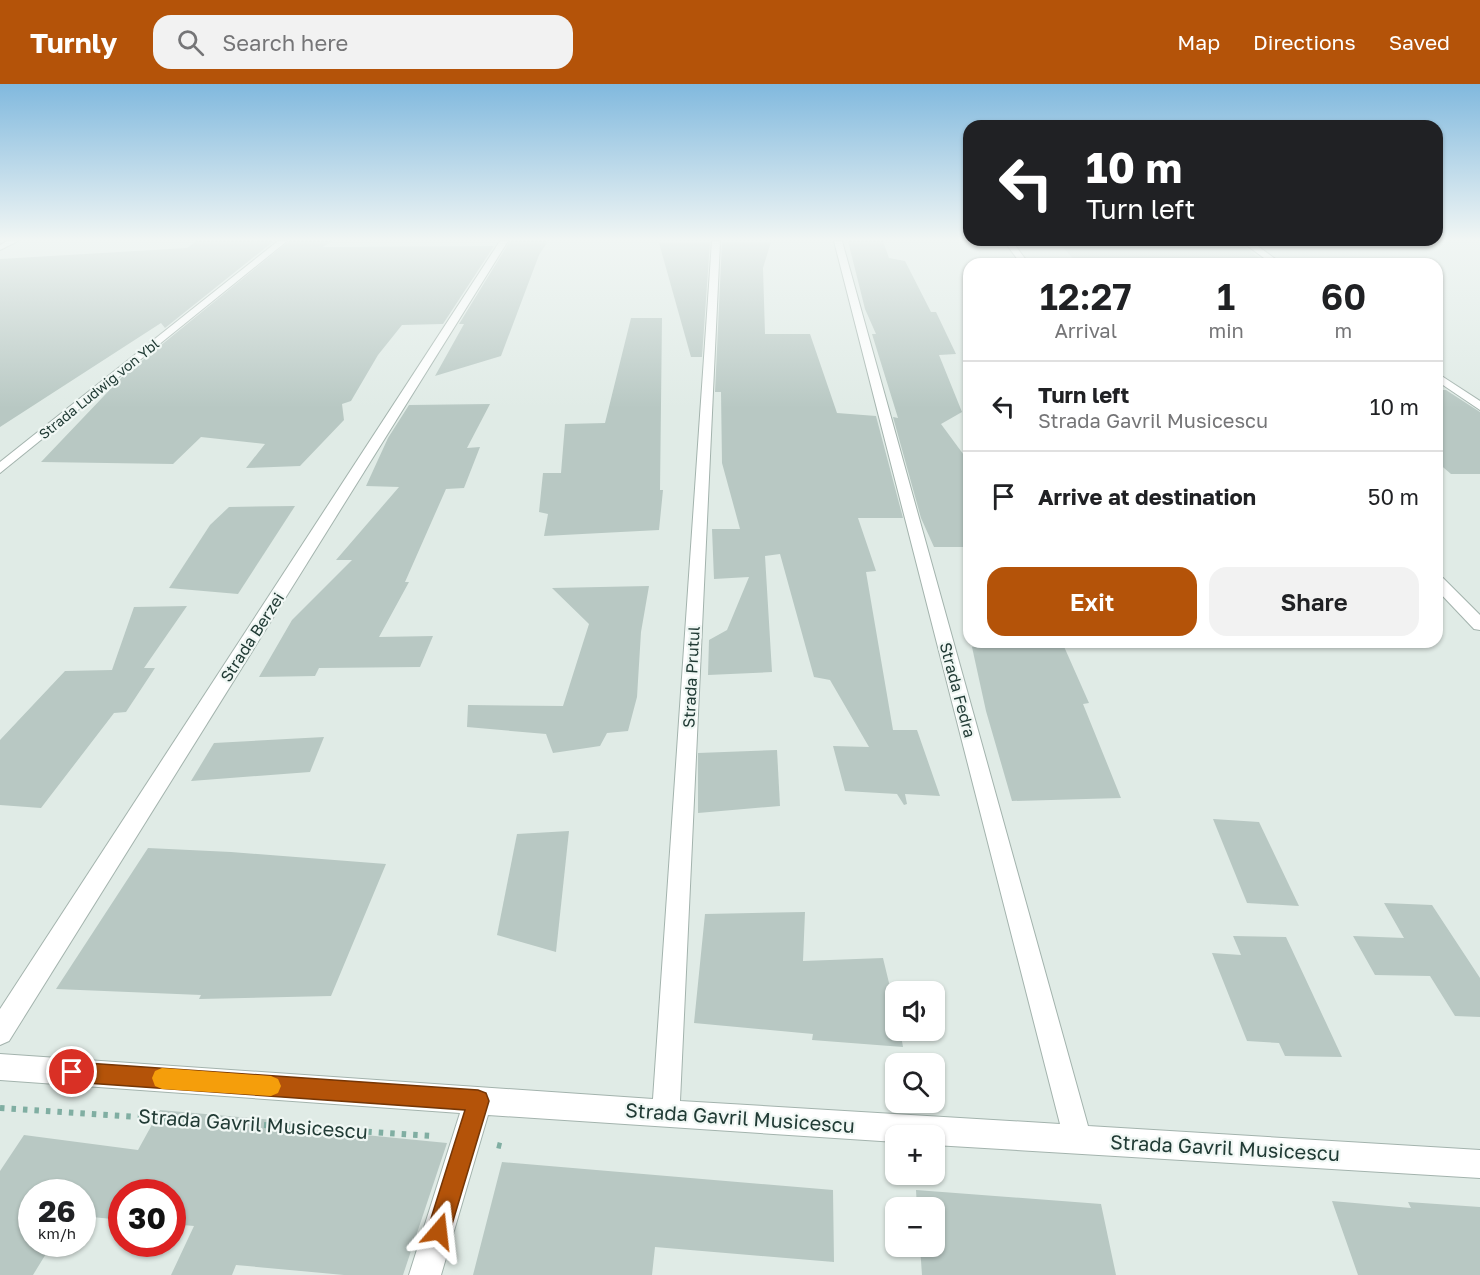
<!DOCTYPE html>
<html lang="en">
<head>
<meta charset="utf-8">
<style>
	body { margin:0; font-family:"Golos Text",sans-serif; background:#f2f2f2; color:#202124; height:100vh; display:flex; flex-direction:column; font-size:22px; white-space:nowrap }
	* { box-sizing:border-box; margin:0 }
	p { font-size:20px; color:#757577 }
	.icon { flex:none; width:33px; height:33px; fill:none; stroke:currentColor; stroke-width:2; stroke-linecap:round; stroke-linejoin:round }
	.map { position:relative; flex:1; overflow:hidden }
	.sheet { position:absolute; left:963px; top:174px; width:480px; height:390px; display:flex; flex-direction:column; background:#fff; border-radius:18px; box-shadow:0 2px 4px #0004 }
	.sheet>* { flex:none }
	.guide { position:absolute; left:963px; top:36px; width:480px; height:126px; border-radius:18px; box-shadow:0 2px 4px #0004; background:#202124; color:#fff; overflow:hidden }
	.tools { position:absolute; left:885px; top:897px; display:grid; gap:12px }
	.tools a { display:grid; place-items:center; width:60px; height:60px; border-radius:12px; background:#fff; box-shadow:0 2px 4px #0004; font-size:30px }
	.speed { position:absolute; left:18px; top:1095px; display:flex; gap:12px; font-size:30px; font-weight:700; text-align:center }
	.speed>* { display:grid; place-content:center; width:78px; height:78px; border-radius:50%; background:#fff; box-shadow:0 2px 4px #0004; line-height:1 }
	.speed small { font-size:15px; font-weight:400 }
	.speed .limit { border:9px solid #d22; background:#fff; color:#111 }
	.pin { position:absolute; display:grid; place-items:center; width:51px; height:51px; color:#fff; margin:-26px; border:3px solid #fff; border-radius:50%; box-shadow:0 2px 6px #0007 }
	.me { position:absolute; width:66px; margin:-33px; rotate:17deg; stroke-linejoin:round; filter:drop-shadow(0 0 4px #0008) }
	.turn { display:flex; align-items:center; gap:21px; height:126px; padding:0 24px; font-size:27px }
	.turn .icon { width:78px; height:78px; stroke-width:2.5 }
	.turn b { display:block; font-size:42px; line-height:51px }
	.eta { display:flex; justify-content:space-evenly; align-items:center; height:102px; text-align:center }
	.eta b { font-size:36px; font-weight:600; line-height:42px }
	.primary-button { display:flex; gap:12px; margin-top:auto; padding:12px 24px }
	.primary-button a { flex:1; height:69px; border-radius:18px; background:#b45309; color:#fff; font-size:24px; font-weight:600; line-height:69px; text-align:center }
	.primary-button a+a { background:#f2f2f2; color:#202124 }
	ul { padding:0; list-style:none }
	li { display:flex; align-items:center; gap:18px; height:90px; padding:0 24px; border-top:2px solid #e0e0e0 }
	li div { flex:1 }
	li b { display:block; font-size:22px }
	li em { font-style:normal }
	header { display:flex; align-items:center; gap:36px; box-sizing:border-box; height:84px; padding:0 30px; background:#b45309; color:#fff }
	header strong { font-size:28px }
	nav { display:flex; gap:33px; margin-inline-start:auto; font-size:21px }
	.search { width:420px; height:54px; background:#f2f2f2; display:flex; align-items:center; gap:15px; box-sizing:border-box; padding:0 21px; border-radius:18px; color:#757577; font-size:22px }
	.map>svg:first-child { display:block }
</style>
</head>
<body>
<header>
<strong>Turnly</strong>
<div class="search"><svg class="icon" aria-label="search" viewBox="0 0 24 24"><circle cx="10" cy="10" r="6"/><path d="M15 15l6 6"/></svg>Search here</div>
<nav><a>Map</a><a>Directions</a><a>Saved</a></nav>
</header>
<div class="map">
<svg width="1480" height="1191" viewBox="0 0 1480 1191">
	<rect width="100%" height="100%" fill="#e0ebe6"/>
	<!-- built -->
	<path fill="#cedbd5" d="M1057 157H1236L1268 180H1078Z"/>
	<!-- building -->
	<g fill="#b8c8c3">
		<path d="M196 157H274L165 244 161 239 0 343V175L187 164Z"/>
		<path d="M289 157H332L323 163 494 162 443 240 402 241 378 271 351 317 342 320 344 336 300 382 246 384 265 360 201 353 173 380 41 378 122 293Z"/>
		<path d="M510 157H548L539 171 501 272 435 292 464 240H459Z"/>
		<path d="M848 157H883L889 174 905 177 931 228H936L956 270 939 271 962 328 941 340 969 378V463H934L921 434 893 333 898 334 872 250H876L865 225Z"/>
		<path d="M710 158 702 273H691L659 159Z"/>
		<path d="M722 158H771L763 184 765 250H810L837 329 876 332 903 434H858L876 487 866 488 893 646H917L940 712 905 710 907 720 904 721 897 710 845 707 833 662 869 663 830 596 814 593 780 470 765 472 772 588 708 591 709 556 727 546 749 493 714 495 712 445H740L722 379 721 308H715Z"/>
		<path d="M631 234H662L660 406H663L659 446 544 452 548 430 539 428 543 389H561L565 340 605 339Z"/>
		<path d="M1437 306H1446L1480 328V390H1451L1437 378Z"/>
		<path d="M490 320 467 364 480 363 464 404 446 405 405 498H409L379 553 433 552 420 583 319 584 315 592 259 593 292 536 352 476H336L399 403 366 402 388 354 409 321Z"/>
		<path d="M295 422 238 510 169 504 210 441 229 423Z"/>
		<path d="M649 502 641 548 637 613 628 647 607 649 600 662 553 669 546 650 467 643 468 621 563 622 589 540 552 504Z"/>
		<path d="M187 522 144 584H155L126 628 114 629 41 724 0 721V656L65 587 112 586 134 523Z"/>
		<path d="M1062 558 1089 619 1083 620 1121 714 1012 717 986 627 972 563Z"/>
		<path d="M324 653 310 688 191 697 214 659Z"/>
		<path d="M777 666 780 722 698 729V669Z"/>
		<path d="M1213 735 1259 738 1299 822 1247 819Z"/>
		<path d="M569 747 556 868 497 851 517 750Z"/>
		<path d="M148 764 231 768 386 780 331 912 199 915 201 911 56 905Z"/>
		<path d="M1384 819 1432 821 1480 894V933L1455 932 1430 892 1375 891 1353 852 1404 854Z"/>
		<path d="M805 828 803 877 883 874 896 928V946H900L903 963 812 956 813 950 694 939 705 830Z"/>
		<path d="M1233 852 1286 853 1342 973 1285 972 1279 959 1247 957 1212 869 1241 871Z"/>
		<path d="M160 1026 297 1038 294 1044 447 1059 403 1191H344L236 1181 232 1191H171L194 1142 172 1140V1108H122V1136L82 1132V1108H32V1160H52L33 1191H0V1087L24 1051 138 1066Z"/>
		<path d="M502 1078 833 1106 834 1178 655 1163 652 1191H473Z"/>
		<path d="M916 1106 1101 1120 1116 1191H922L920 1162H934V1124H917Z"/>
		<path d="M1332 1117 1411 1124 1408 1118 1480 1123V1191H1358Z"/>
	</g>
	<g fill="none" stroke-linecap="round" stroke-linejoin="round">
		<!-- minor casing -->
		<g stroke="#a3b3ad" stroke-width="2">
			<g id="minor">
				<path d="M7 157H18L0 166V161Z"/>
				<path d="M278 157H287L0 389V378Z"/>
				<path d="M500 157H508L9 957 0 961V925Z"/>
				<path d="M712 157H720L680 1017 1060 1040 834 157H842L1088 1042 1480 1066V1094L934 1061V1052H896V1058L488 1031 441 1191H409L460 1029 0 996V970L653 1015Z"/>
				<path d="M1004 157H1012L1029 180H1021Z"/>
				<path d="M1241 157H1251L1282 180H1272Z"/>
				<path d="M1437 289 1480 317V326L1437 297Z"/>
				<path d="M1437 492 1443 494 1480 531V546L1474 545 1437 506Z"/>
			</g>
		</g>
		<!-- path -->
		<g stroke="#80aea2" stroke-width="6" stroke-dasharray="4.5 7" stroke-linecap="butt">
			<path d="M0 1024 433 1052"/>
			<path d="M497 1061 505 1063"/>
		</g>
		<!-- minor -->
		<use href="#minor" fill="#fff" fill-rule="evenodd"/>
	</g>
	<!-- sky -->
	<linearGradient id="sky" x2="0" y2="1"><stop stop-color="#81b9de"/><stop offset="0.48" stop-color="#f1f6f4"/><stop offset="1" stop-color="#f1f6f4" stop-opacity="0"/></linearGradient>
	<rect width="1480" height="324" fill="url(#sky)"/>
	<!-- route -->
	<path fill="#b45309" stroke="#753606" stroke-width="1.5" d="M72 978 478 1006 486 1009 489 1017 450 1147 447 1155 439 1159 430 1155 427 1147 465 1026 72 998 65 995 62 988 65 981Z"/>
	<!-- slow -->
	<path fill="#f59e0b" d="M162 984 271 992 278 995 281 1002 278 1009 271 1012 162 1005 155 1002 152 994 155 987Z"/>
	<g text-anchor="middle" stroke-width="4.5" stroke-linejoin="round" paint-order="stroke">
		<!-- far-street labels -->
		<g font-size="14" fill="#213b35" stroke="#f0f7f4">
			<text transform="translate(99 305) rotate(-39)" y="5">Strada Ludwig von Ybl</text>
		</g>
		<!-- street labels -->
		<g font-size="16" fill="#213b35" stroke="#f0f7f4">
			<text transform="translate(252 553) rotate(-57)" y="6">Strada Berzei</text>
			<text transform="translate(691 593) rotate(-87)" y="6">Strada Prutul</text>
			<text transform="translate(958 606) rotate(75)" y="6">Strada Fedra</text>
		</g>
		<!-- near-street labels -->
		<g font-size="20" fill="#213b35" stroke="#f0f7f4">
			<text transform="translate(740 1034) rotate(4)" y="7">Strada Gavril Musicescu</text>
			<text transform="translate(253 1040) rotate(4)" y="7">Strada Gavril Musicescu</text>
			<text transform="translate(1225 1064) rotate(3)" y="7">Strada Gavril Musicescu</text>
		</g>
	</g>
</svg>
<div class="tools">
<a><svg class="icon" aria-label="sound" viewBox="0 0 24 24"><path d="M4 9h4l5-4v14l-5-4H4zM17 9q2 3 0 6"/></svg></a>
<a><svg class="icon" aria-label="search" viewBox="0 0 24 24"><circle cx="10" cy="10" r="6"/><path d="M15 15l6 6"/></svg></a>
<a>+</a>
<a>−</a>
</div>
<div class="speed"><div>26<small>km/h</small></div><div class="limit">30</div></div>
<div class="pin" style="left:72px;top:988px;background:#d93025"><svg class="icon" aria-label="arrive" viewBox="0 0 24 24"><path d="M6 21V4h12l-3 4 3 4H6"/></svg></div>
<svg class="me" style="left:439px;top:1147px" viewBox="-20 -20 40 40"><path d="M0-17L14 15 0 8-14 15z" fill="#b45309" stroke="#fff" stroke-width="4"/></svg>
<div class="guide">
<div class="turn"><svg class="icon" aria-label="left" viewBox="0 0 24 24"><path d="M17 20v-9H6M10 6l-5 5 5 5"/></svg><div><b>10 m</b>Turn left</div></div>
</div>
<section class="sheet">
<div class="eta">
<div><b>12:27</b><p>Arrival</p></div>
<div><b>1</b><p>min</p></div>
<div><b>60</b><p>m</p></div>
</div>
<ul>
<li><svg class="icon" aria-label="left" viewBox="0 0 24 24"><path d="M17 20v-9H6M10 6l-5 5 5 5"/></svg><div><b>Turn left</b><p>Strada Gavril Musicescu</p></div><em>10 m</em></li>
<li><svg class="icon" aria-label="arrive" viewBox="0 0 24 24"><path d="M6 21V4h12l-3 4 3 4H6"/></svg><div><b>Arrive at destination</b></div><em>50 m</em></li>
</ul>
<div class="primary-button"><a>Exit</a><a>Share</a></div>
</section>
</div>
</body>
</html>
